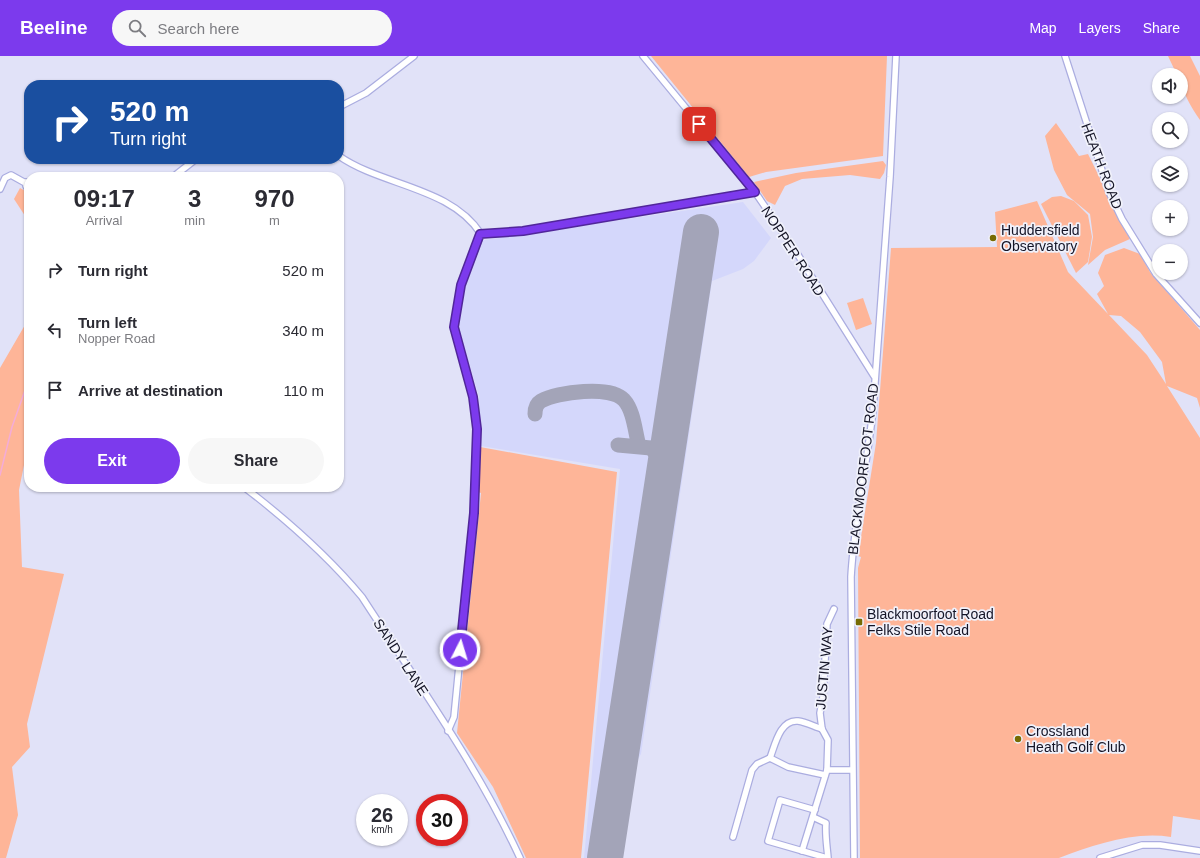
<!DOCTYPE html>
<html lang="en">
<head>
<meta charset="utf-8">
<style>
	body { margin:0; font-family:Arial,sans-serif; background:#f7f7f7; color:#2b2b33; height:100vh; display:flex; flex-direction:column; font-size:15px; white-space:nowrap }
	* { box-sizing:border-box; margin:0 }
	p { font-size:13px; color:#7c7c81 }
	.icon { flex:none; width:22px; height:22px; fill:none; stroke:currentColor; stroke-width:2; stroke-linecap:round; stroke-linejoin:round }
	.map { position:relative; flex:1; overflow:hidden }
	.panel { position:absolute; left:24px; top:116px; width:320px; height:320px; display:flex; flex-direction:column; background:#fff; border-radius:16px; box-shadow:0 1px 3px #0004 }
	.panel>* { flex:none }
	.top-card { position:absolute; left:24px; top:24px; width:320px; height:84px; border-radius:16px; box-shadow:0 1px 3px #0004; background:#1a4fa0; color:#fff; overflow:hidden }
	.buttons { position:absolute; left:1152px; top:12px; display:grid; gap:8px }
	.buttons a { display:grid; place-items:center; width:36px; height:36px; border-radius:50%; background:#fff; box-shadow:0 1px 3px #0004; font-size:20px }
	.speed { position:absolute; left:356px; top:738px; display:flex; gap:8px; font-size:20px; font-weight:700; text-align:center }
	.speed>* { display:grid; place-content:center; width:52px; height:52px; border-radius:50%; background:#fff; box-shadow:0 1px 3px #0004; line-height:1 }
	.speed small { font-size:10px; font-weight:400 }
	.speed .limit { border:6px solid #d22; background:#fff; color:#111 }
	.pin { position:absolute; display:grid; place-items:center; width:34px; height:34px; color:#fff; margin:-17px; border-radius:8px; box-shadow:0 2px 6px #0006 }
	.me { position:absolute; width:44px; margin:-22px; rotate:5deg; stroke-linejoin:round; filter:drop-shadow(0 0 3px #0008) }
	.turn { display:flex; align-items:center; gap:14px; height:84px; padding:0 20px; font-size:18px }
	.turn .icon { width:52px; height:52px; stroke-width:2.5 }
	.turn b { display:block; font-size:28px; line-height:34px }
	.eta { display:flex; justify-content:space-evenly; align-items:center; height:68px; text-align:center }
	.eta b { font-size:24px; font-weight:800; line-height:28px }
	.primary-button { display:flex; gap:8px; margin-top:auto; padding:8px 20px }
	.primary-button a { flex:1; height:46px; border-radius:24px; background:#7c3aed; color:#fff; font-size:16px; font-weight:800; line-height:46px; text-align:center }
	.primary-button a+a { background:#f7f7f7; color:#2b2b33 }
	ul { padding:0; list-style:none }
	li { display:flex; align-items:center; gap:12px; height:60px; padding:0 20px }
	li div { flex:1 }
	li b { display:block; font-size:15px }
	li em { font-style:normal }
	header { display:flex; align-items:center; gap:24px; box-sizing:border-box; height:56px; padding:0 20px; background:#7c3aed; color:#fff }
	header strong { font-size:19px }
	nav { display:flex; gap:22px; margin-inline-start:auto; font-size:14px }
	.search { width:280px; height:36px; background:#f7f7f7; display:flex; align-items:center; gap:10px; box-sizing:border-box; padding:0 14px; border-radius:22px; color:#7c7c81; font-size:15px }
	.map>svg:first-child { display:block }
</style>
</head>
<body>
<header>
<strong>Beeline</strong>
<div class="search"><svg class="icon" aria-label="search" viewBox="0 0 24 24"><circle cx="10" cy="10" r="6"/><path d="M15 15l6 6"/></svg>Search here</div>
<nav><a>Map</a><a>Layers</a><a>Share</a></nav>
</header>
<div class="map">
<svg width="1200" height="802" viewBox="0 0 1200 802">
	<rect width="100%" height="100%" fill="#e1e2f8"/>
	<!-- built -->
	<path fill="#d4d7fb" d="M743 146 771 182 754 205 743 213 712 225 641 698 633 712 621 802H584L620 413 475 389 479 341 458 270 464 230 478 188 484 184Z"/>
	<!-- green -->
	<g fill="#feb598" fill-rule="evenodd">
		<path d="M651 0H887L883 100 766 116 749 121Z"/>
		<path d="M1168 0H1190L1200 20V64C1191 51 1181 35 1181 19H1177Z"/>
		<path d="M1056 67 1079 100 1088 98 1130 183 1105 194 1088 209 1093 181 1090 158 1067 139 1054 114 1045 80Z"/>
		<path d="M883 105 886 109 884 117 880 123 850 119 802 123 785 130 775 149 767 145 754 126 796 117Z"/>
		<path d="M20 132 29 137V166L14 143Z"/>
		<path d="M1061 140 1074 145 1088 159 1092 181 1088 206 1076 217 1041 148 1052 141Z"/>
		<path d="M1037 145 1068 216 1108 258 1097 238 1104 230 1098 217 1105 199 1124 192 1140 198 1150 216 1200 274V352L1197 342 1167 330 1200 382V764L1173 760 1171 781C1133 775 1094 789 1059 802H860L858 512 861 501 858 500 876 387 891 192 997 191 995 156ZM1109 259 1121 260 1140 276 1162 306 1166 328 1147 299Z"/>
		<path d="M863 242 872 268 856 274 847 247Z"/>
		<path d="M29 262V384L19 434 22 511 64 518 27 668 30 691 12 711 18 759 6 802H0V312Z"/>
		<path d="M480 391 617 416 581 802H526L493 731 457 677 481 437 478 436Z"/>
	</g>
	<g fill="none" stroke-linecap="round" stroke-linejoin="round">
		<!-- stream -->
		<path stroke="#f4acd8" stroke-width="1.5" d="M0 419 12 371 29 323"/>
		<!-- taxiway -->
		<g stroke="#a3a4b8" stroke-width="15">
			<path d="M535 358C535 353 536 348 541 345 557 336 611 329 624 344 634 355 635 376 639 390"/>
			<path d="M618 389 651 392 656 398 663 421"/>
		</g>
		<!-- runway -->
		<path stroke="#a3a4b8" stroke-width="36" d="M605 802 701 176"/>
		<!-- minor casing -->
		<g stroke="#abade0" stroke-width="8">
			<g id="minor">
				<path d="M643 0 755 136 798 199 874 320"/>
				<path d="M1065 0 1109 136 1122 163 1156 218 1200 267"/>
				<path d="M339 51 366 37 414 0"/>
				<path d="M339 100C382 130 451 131 481 178"/>
				<path d="M173 121 196 103"/>
				<path d="M26 126V130L29 135"/>
				<path d="M0 133 5 122 11 119 29 129"/>
				<path d="M481 178 511 177 755 136"/>
				<path d="M244 431C287 464 327 499 362 541 417 626 477 709 520 802"/>
				<path d="M448 675 454 661 474 457 477 373 473 341 454 271 461 229 481 178"/>
				<path d="M770 702C775 689 780 663 798 665 806 666 815 671 822 673"/>
				<path d="M770 702 788 711 825 719"/>
				<path d="M827 714H852"/>
				<path d="M815 754 780 744 768 785 827 802"/>
				<path d="M813 761 826 767C825 779 827 790 828 802"/>
				<path d="M733 781 752 714 757 708 770 702"/>
				<path d="M802 795 827 714 828 684 822 673 820 657 823 641 827 568 834 553"/>
				<path d="M854 802 851 521C854 465 867 410 873 354L890 121 896 0"/>
				<path d="M1100 802 1142 789H1160L1200 795"/>
			</g>
		</g>
		<!-- minor -->
		<use href="#minor" stroke="#fff" stroke-width="5.5"/>
	</g>
	<g fill="none" stroke-linecap="round" stroke-linejoin="round">
		<!-- route casing -->
		<g stroke="#51269a" stroke-width="10">
			<path id="route" d="M460 594 474 457 477 373 473 341 454 271 461 229 480 178 523 175 755 136 699 68"/>
		</g>
		<!-- route -->
		<use href="#route" stroke="#7c3aed" stroke-width="7"/>
	</g>
	<!-- markers -->
	<g fill="#766b04" stroke="#f0f1fb" stroke-width="1.5">
		<circle cx="993" cy="182" r="4"/>
		<rect x="855" y="562" width="8" height="8" rx="2"/>
		<circle cx="1018" cy="683" r="4"/>
	</g>
	<g text-anchor="middle" stroke-width="3.5" stroke-linejoin="round" paint-order="stroke">
		<!-- street labels -->
		<g font-size="14" fill="#141426" stroke="#f0f1fb">
			<text transform="translate(1102 110) rotate(69)" y="5">HEATH ROAD</text>
			<text transform="translate(793 195) rotate(57)" y="5">NOPPER ROAD</text>
			<text transform="translate(863 413) rotate(-83)" y="5">BLACKMOORFOOT ROAD</text>
			<text transform="translate(401 601) rotate(57)" y="5">SANDY LANE</text>
			<text transform="translate(824 612) rotate(-85)" y="5">JUSTIN WAY</text>
		</g>
		<!-- poi labels -->
		<g font-size="14" fill="#141426" stroke="#f0f1fb" text-anchor="start">
			<text x="1001" y="179">Huddersfield<tspan x="1001" dy="16">Observatory</tspan></text>
			<text x="867" y="563">Blackmoorfoot Road<tspan x="867" dy="16">Felks Stile Road</tspan></text>
			<text x="1026" y="680">Crossland<tspan x="1026" dy="16">Heath Golf Club</tspan></text>
		</g>
	</g>
</svg>
<div class="buttons">
<a><svg class="icon" aria-label="sound" viewBox="0 0 24 24"><path d="M4 9h4l5-4v14l-5-4H4zM17 9q2 3 0 6"/></svg></a>
<a><svg class="icon" aria-label="search" viewBox="0 0 24 24"><circle cx="10" cy="10" r="6"/><path d="M15 15l6 6"/></svg></a>
<a><svg class="icon" aria-label="layers" viewBox="0 0 24 24"><path d="M12 4l9 5-9 5-9-5zM3 14l9 5 9-5"/></svg></a>
<a>+</a>
<a>−</a>
</div>
<div class="speed"><div>26<small>km/h</small></div><div class="limit">30</div></div>
<div class="pin" style="left:699px;top:68px;background:#d93025"><svg class="icon" aria-label="arrive" viewBox="0 0 24 24"><path d="M6 21V4h12l-3 4 3 4H6"/></svg></div>
<svg class="me" style="left:460px;top:594px" viewBox="-20 -20 40 40"><circle r="17" fill="#7c3aed" stroke="#fff" stroke-width="3"/><path d="M0-11L8 9 0 5-8 9z" fill="#fff"/></svg>
<div class="top-card">
<div class="turn"><svg class="icon" aria-label="right" viewBox="0 0 24 24"><path d="M7 20v-9h11M14 6l5 5-5 5"/></svg><div><b>520 m</b>Turn right</div></div>
</div>
<section class="panel">
<div class="eta">
<div><b>09:17</b><p>Arrival</p></div>
<div><b>3</b><p>min</p></div>
<div><b>970</b><p>m</p></div>
</div>
<ul>
<li><svg class="icon" aria-label="right" viewBox="0 0 24 24"><path d="M7 20v-9h11M14 6l5 5-5 5"/></svg><div><b>Turn right</b></div><em>520 m</em></li>
<li><svg class="icon" aria-label="left" viewBox="0 0 24 24"><path d="M17 20v-9H6M10 6l-5 5 5 5"/></svg><div><b>Turn left</b><p>Nopper Road</p></div><em>340 m</em></li>
<li><svg class="icon" aria-label="arrive" viewBox="0 0 24 24"><path d="M6 21V4h12l-3 4 3 4H6"/></svg><div><b>Arrive at destination</b></div><em>110 m</em></li>
</ul>
<div class="primary-button"><a>Exit</a><a>Share</a></div>
</section>
</div>
</body>
</html>
